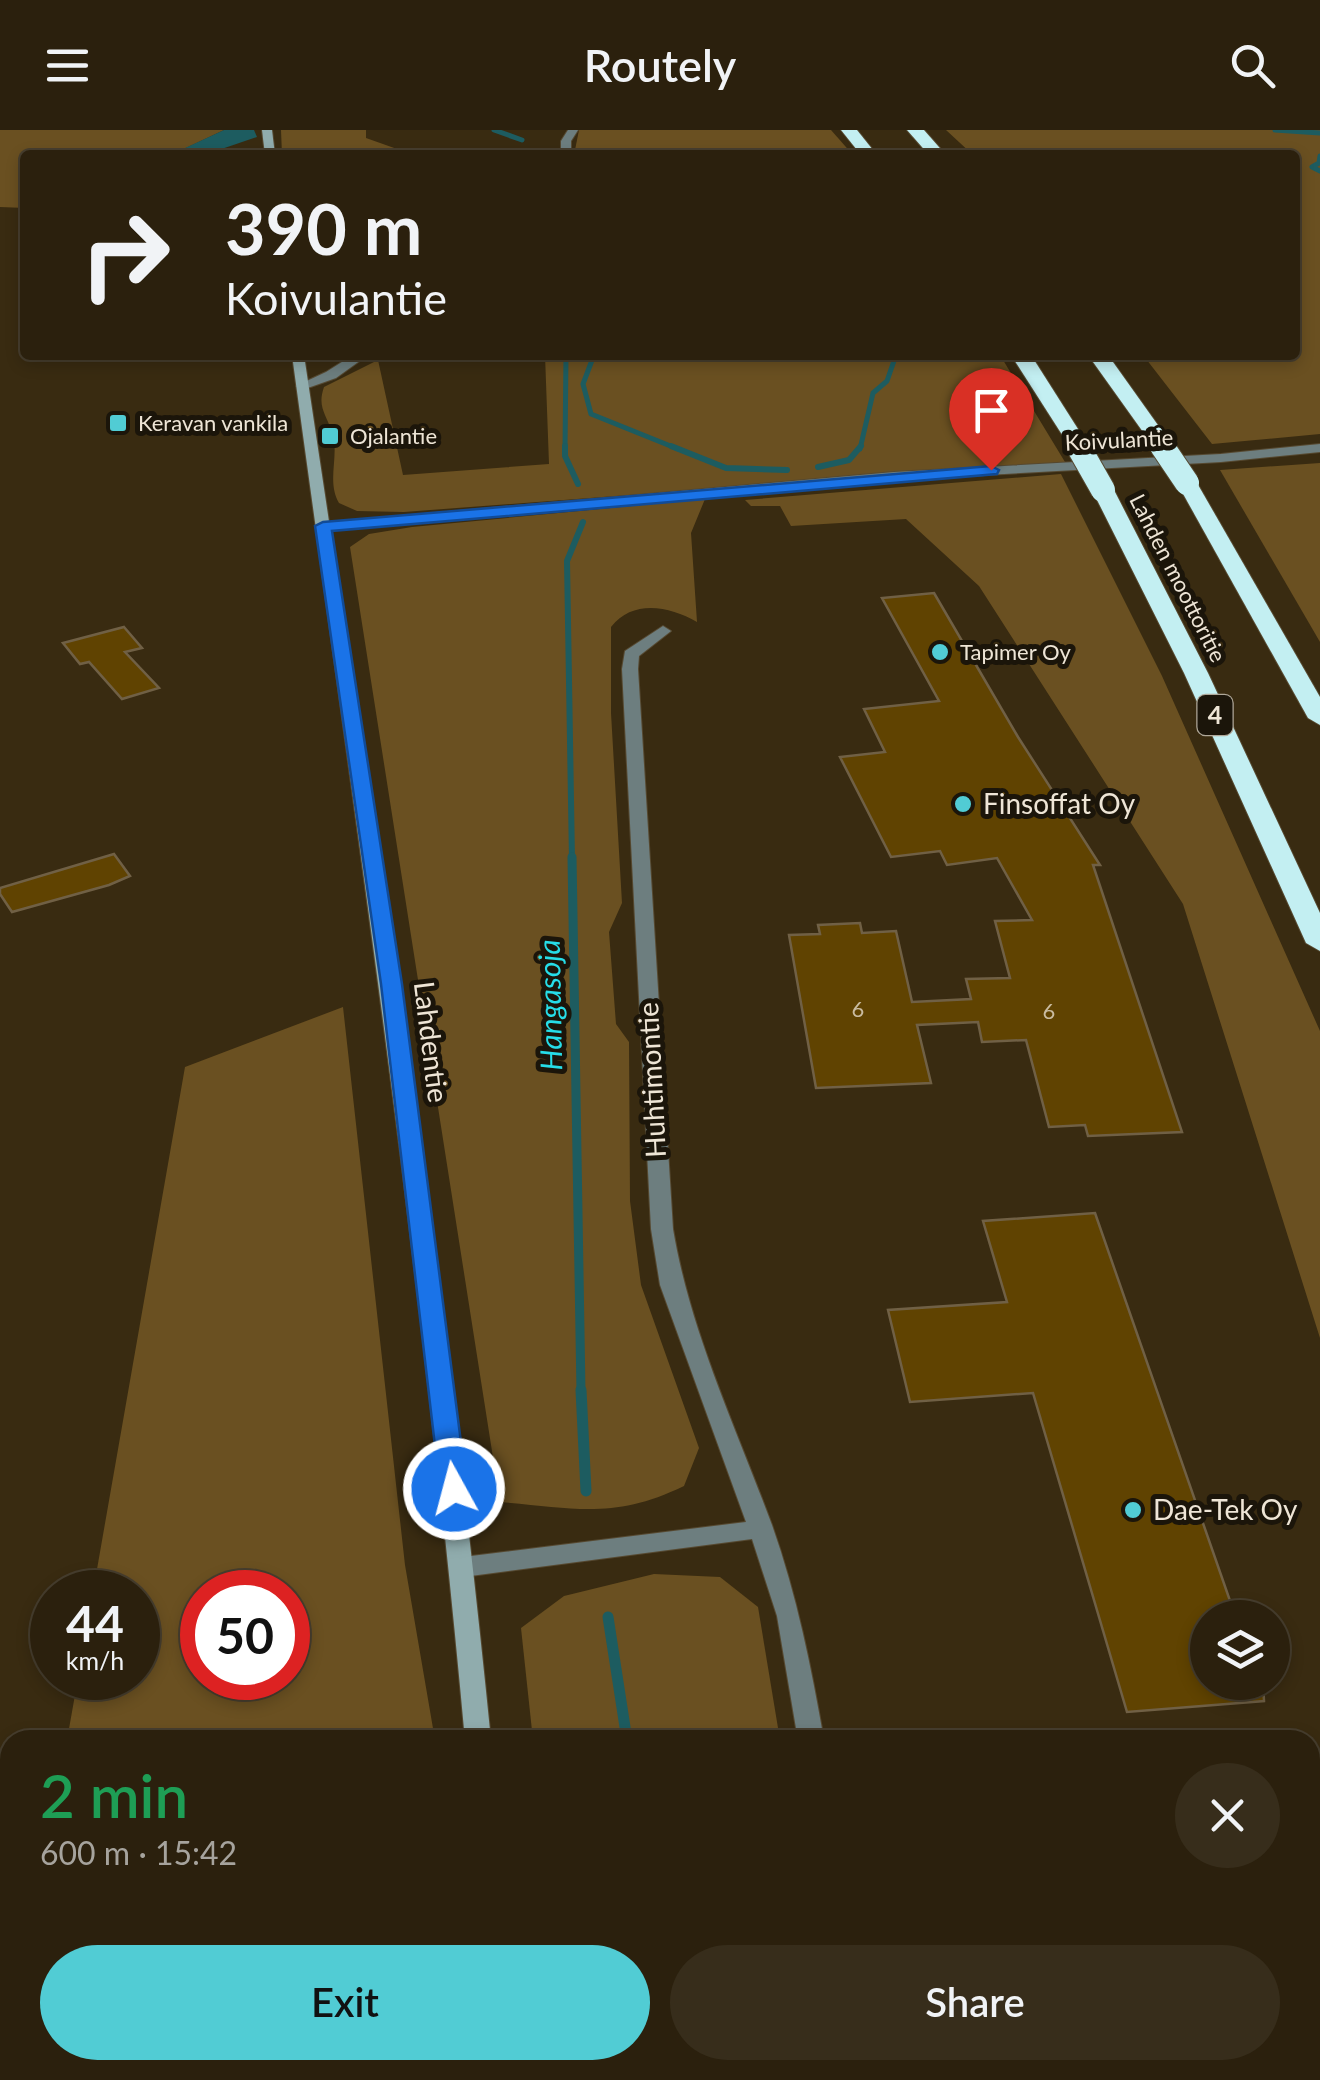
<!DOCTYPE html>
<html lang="en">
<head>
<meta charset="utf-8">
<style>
	body { margin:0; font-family:Lato,sans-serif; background:#372d1b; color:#f1f3f6; height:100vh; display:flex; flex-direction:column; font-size:38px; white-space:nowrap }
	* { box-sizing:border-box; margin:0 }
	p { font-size:32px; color:#a6a39d }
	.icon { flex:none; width:55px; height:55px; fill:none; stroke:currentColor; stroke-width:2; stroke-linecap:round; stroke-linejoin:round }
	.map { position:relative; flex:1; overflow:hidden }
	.drawer { position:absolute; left:0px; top:1600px; width:1320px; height:350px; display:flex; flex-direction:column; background:#2b200d; border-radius:30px 30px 0 0; box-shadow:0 5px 15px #0003,0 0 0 2px #473e2e }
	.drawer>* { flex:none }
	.hud { position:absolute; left:20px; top:20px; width:1280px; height:210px; border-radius:10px; box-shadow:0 5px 15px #0003,0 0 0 2px #473e2e; background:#2b200d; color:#f1f3f6; overflow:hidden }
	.fabs { position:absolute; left:1190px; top:1470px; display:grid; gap:20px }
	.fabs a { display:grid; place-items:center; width:100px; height:100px; border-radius:50%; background:#2b200d; box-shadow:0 5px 15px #0003,0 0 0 2px #473e2e; font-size:50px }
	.speed { position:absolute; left:30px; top:1440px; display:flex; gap:20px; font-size:50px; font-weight:700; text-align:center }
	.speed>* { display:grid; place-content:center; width:130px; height:130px; border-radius:50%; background:#2b200d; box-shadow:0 5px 15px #0003,0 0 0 2px #473e2e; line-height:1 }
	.speed small { font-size:25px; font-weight:400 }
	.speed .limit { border:15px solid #d22; background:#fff; color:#111 }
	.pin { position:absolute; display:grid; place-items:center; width:85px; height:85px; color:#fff; margin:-102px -42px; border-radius:50% 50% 50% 0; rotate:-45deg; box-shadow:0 0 10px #0007 }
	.pin .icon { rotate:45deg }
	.me { position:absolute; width:110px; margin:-55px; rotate:353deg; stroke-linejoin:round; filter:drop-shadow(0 0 8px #0008) }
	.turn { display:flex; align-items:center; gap:35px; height:210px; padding:0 40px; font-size:45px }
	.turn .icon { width:130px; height:130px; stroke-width:2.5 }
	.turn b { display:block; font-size:70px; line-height:85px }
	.round { display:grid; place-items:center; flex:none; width:105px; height:105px; border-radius:52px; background:#372d1b }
	.headline { display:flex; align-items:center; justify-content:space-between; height:170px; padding:0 40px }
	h1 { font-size:60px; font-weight:600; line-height:75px; color:#1e9e55 }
	.action { display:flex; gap:20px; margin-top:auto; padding:20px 40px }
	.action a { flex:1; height:115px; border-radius:60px; background:#51ccd4; color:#111; font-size:40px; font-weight:600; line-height:115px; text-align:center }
	.action a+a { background:#372d1b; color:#f1f3f6 }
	header { display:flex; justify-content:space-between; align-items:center; height:130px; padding:0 40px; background:#2b200d; font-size:45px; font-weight:600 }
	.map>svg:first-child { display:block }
</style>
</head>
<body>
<header><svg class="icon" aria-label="menu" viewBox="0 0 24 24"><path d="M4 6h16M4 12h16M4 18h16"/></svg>Routely<svg class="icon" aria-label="search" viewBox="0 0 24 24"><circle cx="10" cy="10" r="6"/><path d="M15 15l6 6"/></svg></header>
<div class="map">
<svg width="1320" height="1950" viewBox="0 0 1320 1950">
	<rect width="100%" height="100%" fill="#392b11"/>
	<!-- green -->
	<g fill="#6a5021" fill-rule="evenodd">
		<path d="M0 0H224L171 25H25V78L0 77Z"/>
		<path d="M281 0H366V8L414 25H282Z"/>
		<path d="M579 0H831L853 25H574Z"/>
		<path d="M946 0H1320V304L1212 314 1143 225H1295V25H973Z"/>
		<path d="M545 225H1000L1065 332 404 382 357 381 339 373C326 351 340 325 332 302 326 284 317 277 324 257L378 230 403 345 549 334Z"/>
		<path d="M1320 333V512L1220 340Z"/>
		<path d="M1061 344 1162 546 1320 901V1208L1183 774 979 456 906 389 791 396 780 376H751L745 370Z"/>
		<path d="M705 369 691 403 697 492C669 476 633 469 611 497V583L622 773 609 802 616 894 629 912 630 1071 641 1155 699 1318 684 1356C614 1390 574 1378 500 1372L350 417 369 404 412 397Z"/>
		<path d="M343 877 405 1435 435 1610H67L78 1548H138V1462H93L185 937ZM202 1462H288V1548H202Z"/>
		<path d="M654 1444 720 1447 758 1477 780 1610H533L521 1498 564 1466Z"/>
		<path d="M10 1933V1940H448V1950H7Z"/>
		<path d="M568 1940H834L836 1950H569Z"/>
	</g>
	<!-- water -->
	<path fill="#1d5c60" d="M224 0H254L257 7 204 25H170Z"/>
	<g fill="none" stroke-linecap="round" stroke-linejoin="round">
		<!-- stream-far3 -->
		<g stroke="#1d5c60" stroke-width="5">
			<path d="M494 0 522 10"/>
			<path d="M1275 0 1320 3"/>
			<path d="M509 25 524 21"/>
			<path d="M1320 26 1319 33 1312 37 1320 41"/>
			<path d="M594 225 583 254 591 284 678 319"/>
			<path d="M565 319 566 225"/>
			<path d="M860 319 873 263 887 251 896 225"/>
		</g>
		<!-- stream-far2 -->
		<g stroke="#1d5c60" stroke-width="6">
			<path d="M565 316V326L578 354"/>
			<path d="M671 316 726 338 787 340"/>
			<path d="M818 337 849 330 861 316"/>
			<path d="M572 730 567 431 583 392"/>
		</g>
		<!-- stream-far1 -->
		<path stroke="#1d5c60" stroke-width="9" d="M572 727 581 1262"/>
		<!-- stream -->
		<g stroke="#1d5c60" stroke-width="11">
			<path d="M581 1260 586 1361"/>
			<path d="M608 1487 627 1610"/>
			<path d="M427 1940 428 1950"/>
			<path d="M672 1940 673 1950"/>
		</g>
	</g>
	<!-- building -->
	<g fill="#604301" stroke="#706045" stroke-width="2.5">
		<path d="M934 463 1018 607 1100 735H1093L1182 1002 1088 1006 1085 995 1049 997 1026 910 982 912 978 892 917 895 931 953 816 958 789 805 820 804 818 795 860 793 862 803 896 801 912 872 971 869 966 849 1010 848 995 791 1032 790 997 728 947 735 940 721 891 727 840 627 885 622 864 579 939 571 882 468Z"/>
		<path d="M124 497 142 518 125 522 159 558 122 569 89 532 80 534 63 513Z"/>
		<path d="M114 724 130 746 109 755 12 782 0 764V758Z"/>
		<path d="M1095 1083 1236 1488H1208V1552H1263L1264 1571 1127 1582 1033 1263 910 1272 888 1180 1007 1172 983 1091Z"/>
	</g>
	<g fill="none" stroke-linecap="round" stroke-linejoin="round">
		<!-- minor casing -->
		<g stroke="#564931" stroke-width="2">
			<g id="minor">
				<path d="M568 0H578L571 11V25H561V11Z"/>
				<path d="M353 225H368L336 248 302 260 296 256 326 242Z"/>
				<path d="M663 496 671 501 639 526 638 539 673 1099C690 1201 736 1298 772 1395 797 1466 811 1536 824 1610H798L777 1486 752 1409 463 1447 454 1444 451 1437 454 1430 463 1427 746 1392 660 1155 651 1099 622 539 625 521Z"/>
				<path d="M853 1940H883L884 1950H854Z"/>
			</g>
		</g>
		<!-- tertiary casing -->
		<g stroke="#564931" stroke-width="2">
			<path id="tertiary" d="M1320 314V322L1221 332 894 350 323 401 316 397 323 393 894 342 1221 324Z"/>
		</g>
		<!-- secondary casing -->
		<g stroke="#564931" stroke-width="2">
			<g id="secondary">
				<path d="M262 0H272L275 25H265Z"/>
				<path d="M292 225H304C373 686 445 1146 491 1610H465C423 1146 355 686 292 225Z"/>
				<path d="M492 1940H522L523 1950H493Z"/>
			</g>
		</g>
		<!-- motorway casing -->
		<g stroke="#564931" stroke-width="2">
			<g id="motorway">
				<path d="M841 0H857L877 25H861Z"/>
				<path d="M907 0H924L946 25H929Z"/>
				<path d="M1011 225H1031L1085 310 1082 314H1068Z"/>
				<path d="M1088 225H1108L1165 305 1162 309H1148Z"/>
				<path d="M1187 347 1197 353 1320 567V595L1308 588 1177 353Z"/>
				<path d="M1103 354 1114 360 1208 543 1320 783V821L1306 813 1184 543 1092 360Z"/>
			</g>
		</g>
		<!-- minor -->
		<use href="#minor" fill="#6d7e7f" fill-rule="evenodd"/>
		<!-- tertiary -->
		<use href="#tertiary" fill="#6d7e7f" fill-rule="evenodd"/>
		<!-- secondary -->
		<use href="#secondary" fill="#90acad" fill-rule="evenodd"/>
		<!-- motorway -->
		<use href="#motorway" fill="#c3eff2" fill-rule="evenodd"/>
		<!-- motorway-bridge-far1 casing -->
		<g stroke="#564931" stroke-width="19" stroke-linecap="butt">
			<g id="motorway-bridge-far1">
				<path d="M1155 305 1164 319"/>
				<path d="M1075 310 1080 319"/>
			</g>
		</g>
		<!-- motorway-bridge casing -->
		<g stroke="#564931" stroke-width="26" stroke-linecap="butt">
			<g id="motorway-bridge">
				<path d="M1078 316 1103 360"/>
				<path d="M1162 316 1187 353"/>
			</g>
		</g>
		<!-- motorway-bridge-far1 -->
		<use href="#motorway-bridge-far1" stroke="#c3eff2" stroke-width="18"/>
		<!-- motorway-bridge -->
		<use href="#motorway-bridge" stroke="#c3eff2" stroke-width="24"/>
	</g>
	<!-- route -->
	<path fill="#1a73e8" stroke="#114b97" stroke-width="2.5" d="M991 336 999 340 997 344 332 401 402 854 467 1359 463 1367 454 1370 444 1367 440 1359 381 854 315 396 323 392Z"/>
	<!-- markers -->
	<g fill="#51ccd4" stroke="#1b150a" stroke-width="4">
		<rect x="108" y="283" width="20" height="20" rx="5"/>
		<rect x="320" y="296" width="20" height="20" rx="5"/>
		<circle cx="940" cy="522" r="10"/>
		<circle cx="963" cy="674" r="10"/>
		<circle cx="1133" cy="1380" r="10"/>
	</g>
	<g text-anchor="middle" stroke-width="10" stroke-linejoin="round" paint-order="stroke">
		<!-- far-poi labels -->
		<g font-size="22" fill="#eee5d6" stroke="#1b150a" text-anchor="start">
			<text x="138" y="301">Keravan vankila</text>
			<text x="350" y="314">Ojalantie</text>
			<text x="960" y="530">Tapimer Oy</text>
		</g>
		<!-- far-street labels -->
		<g font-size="22" fill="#eee5d6" stroke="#1b150a">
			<text transform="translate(1119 310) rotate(-3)" y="8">Koivulantie</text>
			<text transform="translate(1178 448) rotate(63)" y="8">Lahden moottoritie</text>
		</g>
		<!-- number labels -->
		<g font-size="22" fill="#cabca1">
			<text x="858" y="887">6</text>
			<text x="1049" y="889">6</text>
		</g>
		<!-- shield labels -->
		<rect fill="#1b150a" stroke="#afa799" stroke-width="2.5" x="1197.5" y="565" width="35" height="40" rx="8"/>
		<g font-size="25" font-weight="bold" fill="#eee5d6">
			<text x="1215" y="594">4</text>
		</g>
		<!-- poi labels -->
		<g font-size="28" fill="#eee5d6" stroke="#1b150a" text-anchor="start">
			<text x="983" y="684">Finsoffat Oy</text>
			<text x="1153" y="1390">Dae-Tek Oy</text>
		</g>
		<!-- street labels -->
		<g font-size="28" fill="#eee5d6" stroke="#1b150a">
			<text transform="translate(431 912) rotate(83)" y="10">Lahdentie</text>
			<text transform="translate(652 950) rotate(-93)" y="10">Huhtimontie</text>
		</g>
		<!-- water labels -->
		<g font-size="30" font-style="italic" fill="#26dde8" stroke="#1b150a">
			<text transform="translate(551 875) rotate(-91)" y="10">Hangasoja</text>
		</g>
	</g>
</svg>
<div class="fabs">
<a><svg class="icon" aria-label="layers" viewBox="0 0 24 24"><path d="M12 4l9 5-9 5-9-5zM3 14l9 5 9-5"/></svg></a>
</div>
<div class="speed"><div>44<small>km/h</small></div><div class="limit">50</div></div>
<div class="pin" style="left:991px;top:340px;background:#d93025"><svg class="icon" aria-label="arrive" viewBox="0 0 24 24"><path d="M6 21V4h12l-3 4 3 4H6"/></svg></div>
<svg class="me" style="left:454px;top:1359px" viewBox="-20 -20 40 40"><circle r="17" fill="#1a73e8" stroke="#fff" stroke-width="3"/><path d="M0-11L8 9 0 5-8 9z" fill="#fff"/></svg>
<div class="hud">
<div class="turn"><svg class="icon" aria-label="right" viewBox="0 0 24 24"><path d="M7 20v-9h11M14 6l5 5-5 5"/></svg><div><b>390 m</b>Koivulantie</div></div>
</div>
<section class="drawer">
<div class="headline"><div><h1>2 min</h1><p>600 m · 15:42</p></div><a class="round"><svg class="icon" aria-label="close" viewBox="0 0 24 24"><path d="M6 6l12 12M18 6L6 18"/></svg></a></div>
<div class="action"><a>Exit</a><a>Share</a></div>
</section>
</div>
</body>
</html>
